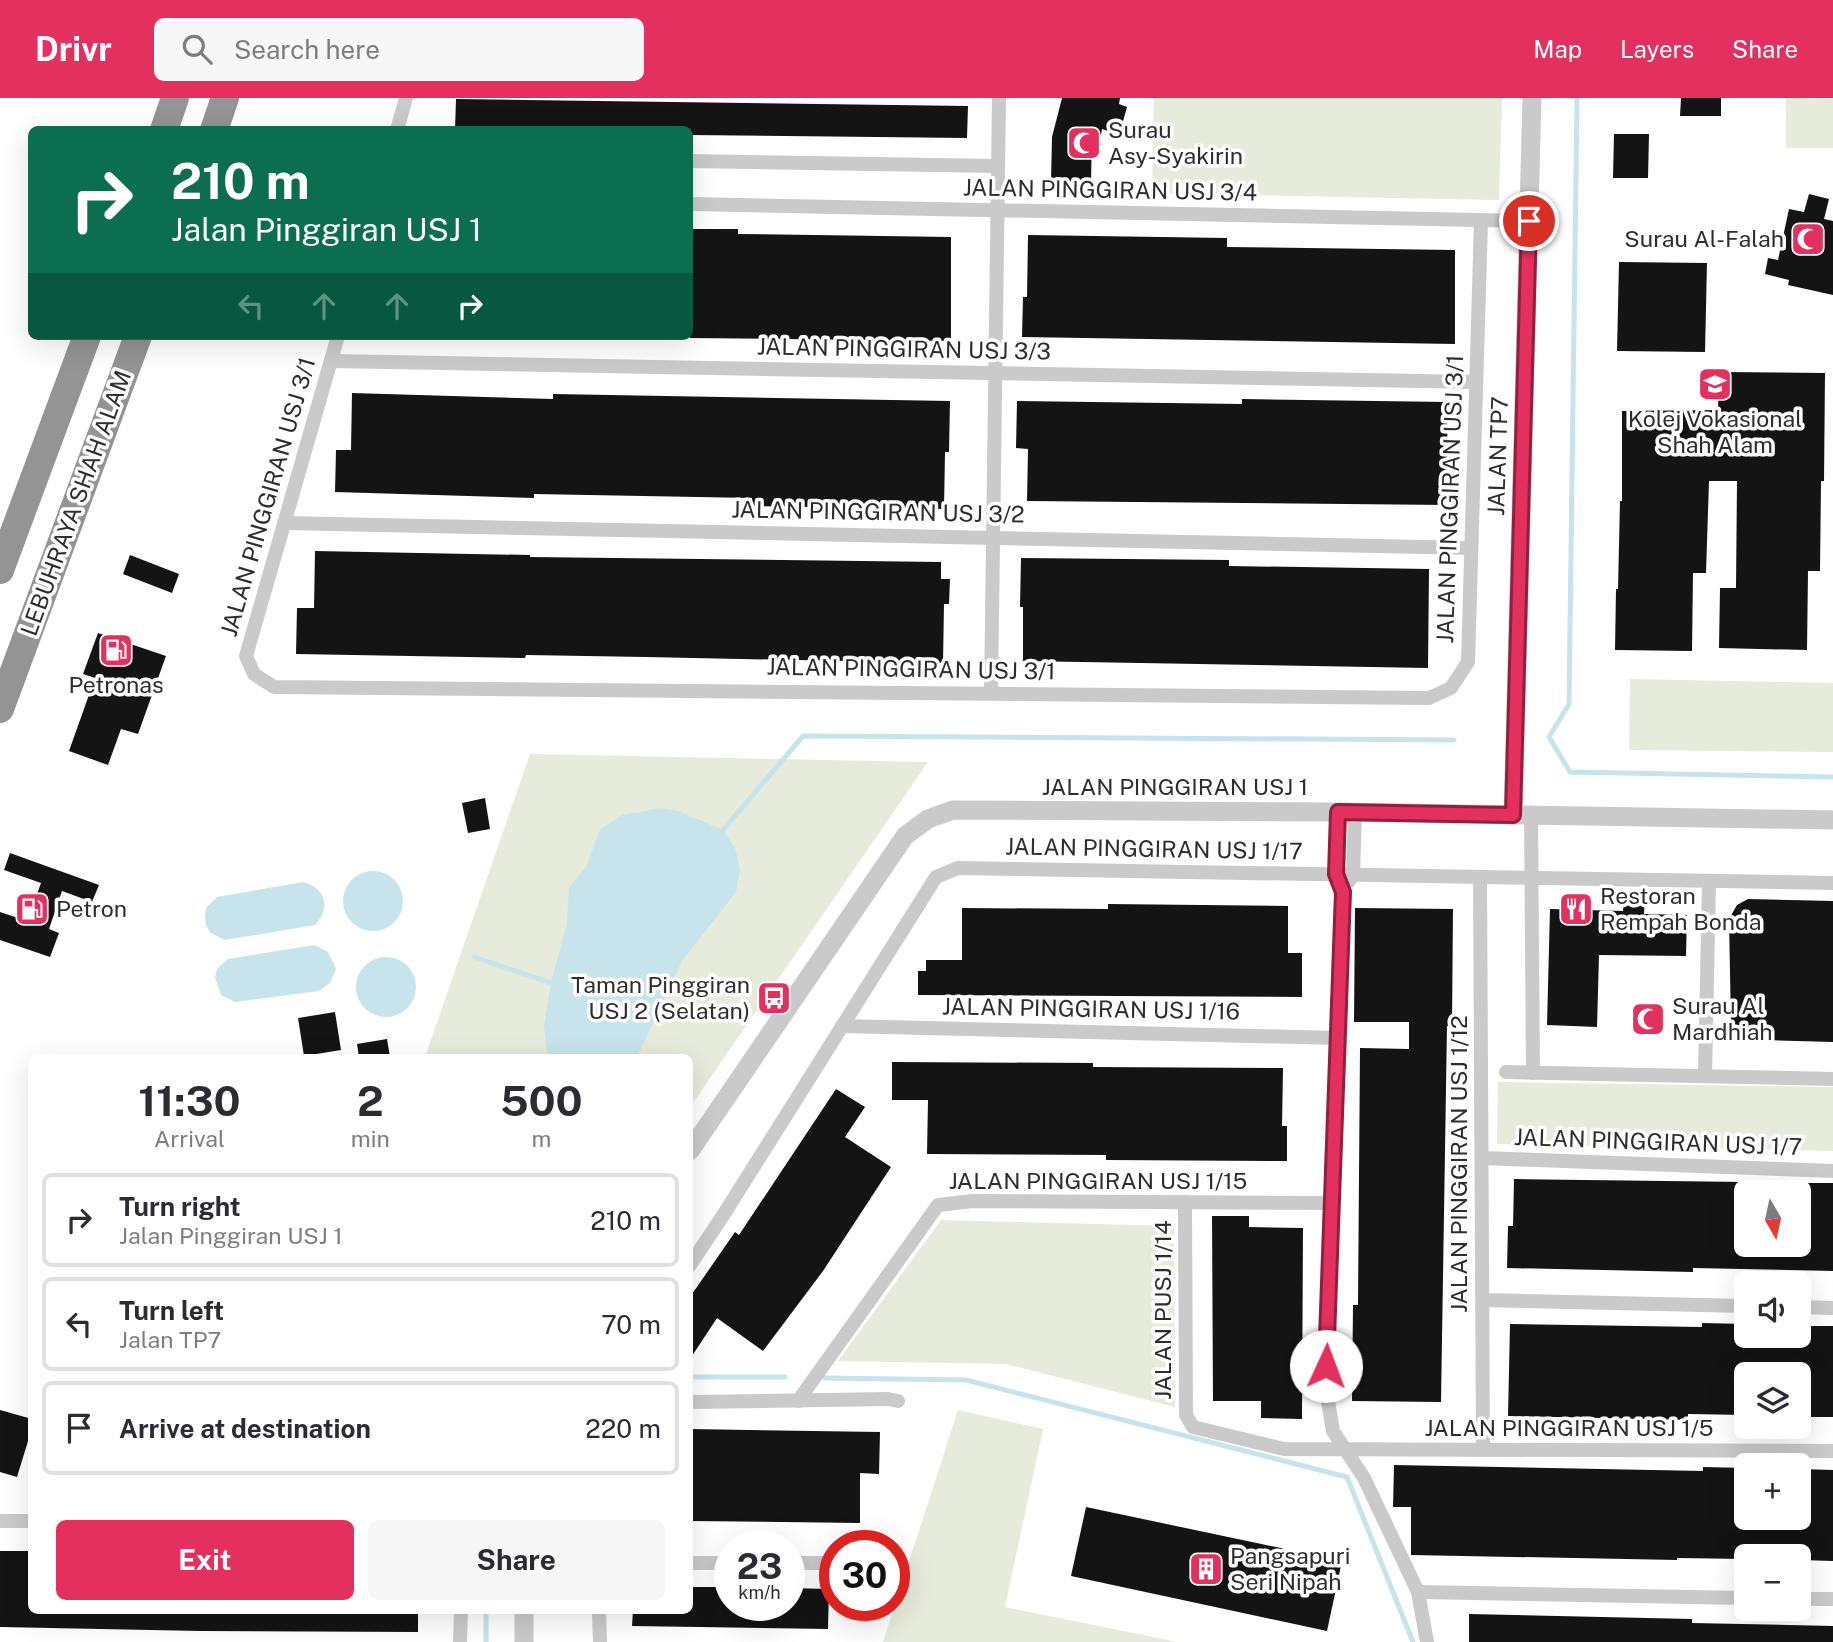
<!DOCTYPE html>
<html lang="en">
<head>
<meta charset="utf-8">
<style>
	body { margin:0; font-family:"Public Sans",sans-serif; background:#f7f7f7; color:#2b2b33; height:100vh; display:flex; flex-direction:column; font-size:26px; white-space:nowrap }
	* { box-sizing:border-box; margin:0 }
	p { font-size:23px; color:#7c7c81 }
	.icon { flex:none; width:38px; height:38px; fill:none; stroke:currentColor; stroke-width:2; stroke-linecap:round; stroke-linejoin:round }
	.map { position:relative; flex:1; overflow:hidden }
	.drawer { position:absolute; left:28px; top:956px; width:665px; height:560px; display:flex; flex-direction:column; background:#fff; border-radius:10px; box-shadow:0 7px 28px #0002 }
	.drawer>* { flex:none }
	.guide { position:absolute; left:28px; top:28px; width:665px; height:214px; border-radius:10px; box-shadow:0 7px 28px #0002; background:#0b6e4f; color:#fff; overflow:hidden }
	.needle { width:46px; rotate:171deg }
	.controls { position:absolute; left:1734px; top:1082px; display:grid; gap:14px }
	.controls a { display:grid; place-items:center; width:77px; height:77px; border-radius:10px; background:#fff; box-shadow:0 7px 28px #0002; font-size:35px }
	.speed { position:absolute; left:714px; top:1432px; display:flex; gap:14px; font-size:35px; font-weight:700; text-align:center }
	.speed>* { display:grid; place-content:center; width:91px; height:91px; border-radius:50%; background:#fff; box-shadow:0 7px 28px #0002; line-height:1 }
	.speed small { font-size:18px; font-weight:400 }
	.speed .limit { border:10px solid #d22; background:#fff; color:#111 }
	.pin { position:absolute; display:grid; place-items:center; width:60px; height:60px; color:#fff; margin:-30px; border:4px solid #fff; border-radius:50%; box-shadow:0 2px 7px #0007 }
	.me { position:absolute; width:77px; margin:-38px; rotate:2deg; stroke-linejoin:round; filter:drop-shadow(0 0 5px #0008) }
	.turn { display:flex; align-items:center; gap:24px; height:147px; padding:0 28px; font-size:32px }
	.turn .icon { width:91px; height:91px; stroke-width:2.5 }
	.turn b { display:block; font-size:49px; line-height:60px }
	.lanes { display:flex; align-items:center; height:66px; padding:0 28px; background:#0003; justify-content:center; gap:35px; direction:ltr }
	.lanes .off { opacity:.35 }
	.eta { display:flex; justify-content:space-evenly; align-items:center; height:119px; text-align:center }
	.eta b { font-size:42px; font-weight:700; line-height:49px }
	.button { display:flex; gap:14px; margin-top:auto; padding:14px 28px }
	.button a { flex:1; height:80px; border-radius:10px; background:#e4305e; color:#fff; font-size:28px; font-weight:700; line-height:80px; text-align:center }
	.button a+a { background:#f7f7f7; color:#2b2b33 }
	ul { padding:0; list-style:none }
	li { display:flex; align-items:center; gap:21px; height:94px; margin:0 14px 10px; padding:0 14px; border:4px solid #e1e1e2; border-radius:10px }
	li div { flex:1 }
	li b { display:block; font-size:26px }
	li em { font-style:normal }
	header { display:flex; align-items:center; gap:42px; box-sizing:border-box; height:98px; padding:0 35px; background:#e4305e; color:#fff }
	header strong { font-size:33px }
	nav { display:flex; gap:38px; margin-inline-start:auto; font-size:24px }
	.search { width:490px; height:63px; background:#f7f7f7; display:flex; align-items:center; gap:18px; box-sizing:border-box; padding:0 24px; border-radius:10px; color:#7c7c81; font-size:26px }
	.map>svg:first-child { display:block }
</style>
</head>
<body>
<header>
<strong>Drivr</strong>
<div class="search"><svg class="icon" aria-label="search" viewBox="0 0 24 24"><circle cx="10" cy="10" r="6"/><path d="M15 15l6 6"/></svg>Search here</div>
<nav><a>Map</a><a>Layers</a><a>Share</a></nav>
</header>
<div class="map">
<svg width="1833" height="1544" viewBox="0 0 1833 1544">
	<rect width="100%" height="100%" fill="#fff"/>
	<!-- green -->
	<g fill="#e6ebdb">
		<path d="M1154 0H1502L1499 102 1152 95Z"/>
		<path d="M1786 0 1833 1V50H1786Z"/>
		<path d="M1630 581 1833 585V654L1629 652Z"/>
		<path d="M530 656 928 664 690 1009V959H425Z"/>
		<path d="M1498 984 1833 989V1053L1497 1046Z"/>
		<path d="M941 1122 1174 1128 1175 1309 1006 1266 838 1263Z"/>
		<path d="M958 1312 1043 1331 1005 1509 1177 1544H883Z"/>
	</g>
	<!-- water -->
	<g fill="#c7e3eb">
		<path d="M661 710 678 713 723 732 735 750 740 771 736 794 682 863 637 959H548L544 928 551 885 567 825 569 790 586 769 600 732 622 717Z"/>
		<circle cx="373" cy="803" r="30"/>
		<path d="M303 784C326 790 331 810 315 827L225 842 211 835 206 828 205 818 206 810 217 799Z"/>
		<path d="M314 847 328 854 336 871 330 885 319 893 235 904 221 897 215 879 217 871 228 861Z"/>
		<circle cx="386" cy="889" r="30"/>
	</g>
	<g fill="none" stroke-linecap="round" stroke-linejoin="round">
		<!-- stream -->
		<g stroke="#c7e3eb" stroke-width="5">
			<path d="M1577 0 1569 606 1549 639 1570 674 1833 679"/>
			<path d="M723 732 803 638 1454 642"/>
			<path d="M474 859 551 885"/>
			<path d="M690 1279H785"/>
			<path d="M825 1280 966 1282 1347 1379 1413 1544"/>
			<path d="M486 1544V1512"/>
		</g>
	</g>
	<!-- building -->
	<g fill="#141414">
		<path d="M1062 0H1120L1119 6 1127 9 1122 27 1114 25 1111 34 1102 31 1101 37 1092 34 1091 84H1051L1052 39Z"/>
		<path d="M1681 0H1721V18H1680Z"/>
		<path d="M456 1 968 8 967 40 690 37V32H455Z"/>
		<path d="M1614 36H1649L1648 80H1613Z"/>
		<path d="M1809 96 1829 101 1824 121 1833 123V197L1788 187 1789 182 1765 176 1768 160 1778 162 1789 111 1804 114Z"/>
		<path d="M690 131H738V136L951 139V243L690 240Z"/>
		<path d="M1028 137 1227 140V149L1455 152V246L1022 239 1023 199H1027Z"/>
		<path d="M1619 164 1707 165 1705 254 1617 253Z"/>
		<path d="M1719 274 1825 275 1824 383H1821L1820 473H1808L1807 552 1719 550 1720 490H1736L1737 383H1709L1706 475H1693L1692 553 1615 552 1616 491H1618L1620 403H1622V313L1718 312Z"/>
		<path d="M352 295 553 301V296L950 303 949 354H945L944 411 752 408V400L534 396V400L335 394 336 352H351Z"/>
		<path d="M1242 301 1447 304 1448 407 1027 403 1028 351 1016 350 1017 303 1242 306Z"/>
		<path d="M315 453 530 457V459L941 464V481H950L949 506H944L943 565 646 559 526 557 525 560 296 556 297 510H314Z"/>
		<path d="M130 457 179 476 172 495 123 476Z"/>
		<path d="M1021 460 1229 462V468L1429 471 1428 570 1023 563V509H1020Z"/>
		<path d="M98 535 166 558 138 636 121 631 108 667 69 653 95 580 83 576Z"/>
		<path d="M485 700 490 731 468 735 462 705Z"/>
		<path d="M10 755 99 787 92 804 62 793 49 831 59 835 50 859 0 842V814L27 823 41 785 4 772Z"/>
		<path d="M1624 796 1645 797 1644 816 1687 817 1686 858 1599 857 1597 929 1547 927 1550 811 1623 813Z"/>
		<path d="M1748 801 1833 803V944L1765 942 1748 944 1737 939 1731 929 1729 821 1737 807Z"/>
		<path d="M1108 806 1288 808V855H1302V899L918 897V873H926V862H962V810L1108 811Z"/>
		<path d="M1355 810 1453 811 1452 928H1447L1441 1304 1352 1303 1353 1207H1358L1360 950 1409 951V924H1354Z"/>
		<path d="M335 914 341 952 304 958 298 920Z"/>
		<path d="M387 941 390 959H359L357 946Z"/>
		<path d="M892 964 1093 965V969L1283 970 1282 1028H1287V1063L1106 1062V1057L927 1056 928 1002H892Z"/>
		<path d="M836 991 865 1009 845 1039 891 1069 823 1173 763 1253 717 1220 690 1261V1199L735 1134 739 1137Z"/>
		<path d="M1514 1081 1746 1084V1146H1799V1085H1833V1173L1693 1170V1174L1507 1170 1508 1128H1513Z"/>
		<path d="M1212 1118H1249V1129L1303 1130 1302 1321 1261 1320V1303H1213Z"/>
		<path d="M1702 1225 1746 1226V1237H1799V1228H1833V1319H1799V1271L1746 1270V1317L1688 1316V1322L1508 1318 1510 1226 1702 1229Z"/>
		<path d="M0 1312 32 1321V1330L17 1379 0 1374Z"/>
		<path d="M690 1331 880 1334 879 1376 860 1375V1425L690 1423Z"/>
		<path d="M1394 1367 1703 1373V1369L1746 1370V1424L1799 1425V1371L1833 1372V1463L1799 1462V1458H1746V1461L1677 1460V1462L1411 1457V1409H1393Z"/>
		<path d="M1086 1409 1342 1463 1327 1533 1071 1478Z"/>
		<path d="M0 1453H32V1512H418V1534L201 1533 0 1529Z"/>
		<path d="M690 1489H730V1507H789V1490L829 1491 828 1531 632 1528 633 1512H690Z"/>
		<path d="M1469 1516 1692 1521V1525L1833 1528V1544H1469Z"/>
	</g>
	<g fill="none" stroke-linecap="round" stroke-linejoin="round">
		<!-- minor -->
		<g stroke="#cacaca" stroke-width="14">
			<path d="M397 32 406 0"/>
			<path d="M690 63 998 68"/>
			<path d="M690 106 1529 123"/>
			<path d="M338 238 246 558 254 576 274 589 1429 600 1451 590 1468 564 1481 123"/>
			<path d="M331 263 1476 284"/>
			<path d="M284 425 1471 450"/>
			<path d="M991 594 999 0"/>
			<path d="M1338 714 1336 776 1343 794 1326 1291 1333 1333 1364 1380 1418 1494 1427 1544"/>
			<path d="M1531 718 1533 975"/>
			<path d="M1480 779 1483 1352"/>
			<path d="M1349 783 1353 777 1355 714"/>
			<path d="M842 928 1338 940"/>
			<path d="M1506 974 1833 981"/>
			<path d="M1705 978 1709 783"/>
			<path d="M1482 1060 1833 1073"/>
			<path d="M1185 1104 1186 1317 1193 1329 1284 1351 1833 1353"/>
			<path d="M690 1167 724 1116 936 779 958 770 1833 785"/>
			<path d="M1483 1202 1746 1208"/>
			<path d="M1799 1209 1833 1210"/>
			<path d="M798 1303 938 1107 973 1103 1332 1105"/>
			<path d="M690 1304 888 1301 898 1303"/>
			<path d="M0 1423H32"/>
			<path d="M690 1465H730"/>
			<path d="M789 1465H835"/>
			<path d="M1418 1494 1746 1500"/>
			<path d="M1799 1501H1833"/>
			<path d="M599 1512 600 1544"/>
			<path d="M460 1544 461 1512"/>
		</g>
		<!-- tertiary -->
		<g stroke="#cacaca" stroke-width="19">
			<path d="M1513 717 1532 0"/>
			<path d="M690 1053 905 738 928 721 953 712 1338 714 1833 722"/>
			<path d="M524 1544V1512"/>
		</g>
		<!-- motorway -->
		<g stroke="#949494" stroke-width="28">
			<path d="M164 32 175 0"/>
			<path d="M214 32 225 0"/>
			<path d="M0 472 87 238"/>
			<path d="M0 611 138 238"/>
		</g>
	</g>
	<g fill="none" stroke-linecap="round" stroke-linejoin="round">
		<!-- route casing -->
		<g stroke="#941f3d" stroke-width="18">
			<path id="route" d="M1326 1268 1343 794 1336 776 1338 714 1513 717 1529 123"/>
		</g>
		<!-- route -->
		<use href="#route" stroke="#e4305e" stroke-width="12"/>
	</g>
	<!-- icons -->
	<defs>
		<g id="mosque-square" transform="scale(1.75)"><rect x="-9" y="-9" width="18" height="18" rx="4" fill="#e4305e" stroke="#fff"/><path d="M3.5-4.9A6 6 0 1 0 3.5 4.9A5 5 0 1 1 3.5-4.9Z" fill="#fff"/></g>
		<g id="school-square" transform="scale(1.75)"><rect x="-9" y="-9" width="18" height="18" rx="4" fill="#e4305e" stroke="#fff"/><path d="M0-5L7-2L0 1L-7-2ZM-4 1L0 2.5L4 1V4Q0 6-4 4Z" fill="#fff"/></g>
		<g id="fuel-square" transform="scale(1.75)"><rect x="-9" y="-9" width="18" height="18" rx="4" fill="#e4305e" stroke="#fff"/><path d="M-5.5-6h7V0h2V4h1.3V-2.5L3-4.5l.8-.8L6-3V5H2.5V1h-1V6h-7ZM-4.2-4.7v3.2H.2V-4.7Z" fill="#fff"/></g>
		<g id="restaurant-square" transform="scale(1.75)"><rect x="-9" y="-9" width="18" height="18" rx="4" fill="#e4305e" stroke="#fff"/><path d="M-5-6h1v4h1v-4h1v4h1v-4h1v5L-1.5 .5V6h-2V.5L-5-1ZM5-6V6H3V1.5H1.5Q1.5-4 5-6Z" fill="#fff"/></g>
		<g id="bus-square" transform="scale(1.75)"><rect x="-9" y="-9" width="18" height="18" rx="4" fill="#e4305e" stroke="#fff"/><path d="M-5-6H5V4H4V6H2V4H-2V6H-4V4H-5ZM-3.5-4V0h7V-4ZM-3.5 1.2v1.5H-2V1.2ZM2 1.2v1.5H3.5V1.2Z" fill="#fff"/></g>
		<g id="building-square" transform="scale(1.75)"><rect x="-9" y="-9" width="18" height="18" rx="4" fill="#e4305e" stroke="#fff"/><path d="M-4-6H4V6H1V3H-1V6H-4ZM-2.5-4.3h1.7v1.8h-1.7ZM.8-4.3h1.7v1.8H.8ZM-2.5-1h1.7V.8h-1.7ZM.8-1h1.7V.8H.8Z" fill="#fff"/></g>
	</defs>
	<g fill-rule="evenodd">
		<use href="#mosque-square" x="1084" y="45"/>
		<use href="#mosque-square" x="1808" y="141"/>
		<use href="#school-square" x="1715" y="286"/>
		<use href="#fuel-square" x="116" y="552"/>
		<use href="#fuel-square" x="32" y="811"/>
		<use href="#restaurant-square" x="1576" y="811"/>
		<use href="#bus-square" x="774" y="900"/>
		<use href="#mosque-square" x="1648" y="921"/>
		<use href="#building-square" x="1206" y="1471"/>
	</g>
	<g text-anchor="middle" stroke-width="7" stroke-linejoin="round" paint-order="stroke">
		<!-- poi labels -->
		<g font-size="23" fill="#2d2d2d" stroke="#fff" text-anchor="start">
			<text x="1108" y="40">Surau<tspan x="1108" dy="26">Asy-Syakirin</tspan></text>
			<text x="1784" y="149" text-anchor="end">Surau Al-Falah</text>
			<text x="1715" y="329" text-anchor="middle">Kolej Vokasional<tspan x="1715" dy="26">Shah Alam</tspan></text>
			<text x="116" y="595" text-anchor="middle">Petronas</text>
			<text x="1600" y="806">Restoran<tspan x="1600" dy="26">Rempah Bonda</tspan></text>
			<text x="56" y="819">Petron</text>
			<text x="750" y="895" text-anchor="end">Taman Pinggiran<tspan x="750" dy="26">USJ 2 (Selatan)</tspan></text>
			<text x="1672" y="916">Surau Al<tspan x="1672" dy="26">Mardhiah</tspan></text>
			<text x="1230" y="1466">Pangsapuri<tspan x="1230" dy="26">Seri Nipah</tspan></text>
		</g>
		<!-- street labels -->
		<g font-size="23" fill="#2d2d2d" stroke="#fff">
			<text transform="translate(1110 92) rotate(1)" y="8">JALAN PINGGIRAN USJ 3/4</text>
			<text transform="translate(904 251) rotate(1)" y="8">JALAN PINGGIRAN USJ 3/3</text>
			<text transform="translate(1498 358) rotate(-88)" y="8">JALAN TP7</text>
			<text transform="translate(268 399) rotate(-74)" y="8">JALAN PINGGIRAN USJ 3/1</text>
			<text transform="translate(1450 401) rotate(-88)" y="8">JALAN PINGGIRAN USJ 3/1</text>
			<text transform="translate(76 405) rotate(-70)" y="8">LEBUHRAYA SHAH ALAM</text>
			<text transform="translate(878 414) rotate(1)" y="8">JALAN PINGGIRAN USJ 3/2</text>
			<text transform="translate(911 571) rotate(1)" y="8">JALAN PINGGIRAN USJ 3/1</text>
			<text x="1175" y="697">JALAN PINGGIRAN USJ 1</text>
			<text transform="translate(1154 751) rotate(1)" y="8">JALAN PINGGIRAN USJ 1/17</text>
			<text transform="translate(1091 911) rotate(1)" y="8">JALAN PINGGIRAN USJ 1/16</text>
			<text transform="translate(1658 1044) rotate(2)" y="8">JALAN PINGGIRAN USJ 1/7</text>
			<text transform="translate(1459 1066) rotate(-90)" y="8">JALAN PINGGIRAN USJ 1/12</text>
			<text x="1098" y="1091">JALAN PINGGIRAN USJ 1/15</text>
			<text transform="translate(1163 1212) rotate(-90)" y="8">JALAN PUSJ 1/14</text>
			<text x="1569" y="1338">JALAN PINGGIRAN USJ 1/5</text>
		</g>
	</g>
</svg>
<div class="controls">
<a><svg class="needle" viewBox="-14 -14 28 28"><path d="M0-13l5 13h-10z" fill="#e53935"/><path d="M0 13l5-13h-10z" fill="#7c7c81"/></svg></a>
<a><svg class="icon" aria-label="sound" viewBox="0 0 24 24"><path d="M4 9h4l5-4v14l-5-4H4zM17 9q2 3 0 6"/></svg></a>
<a><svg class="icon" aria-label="layers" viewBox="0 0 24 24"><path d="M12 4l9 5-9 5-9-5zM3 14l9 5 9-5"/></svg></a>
<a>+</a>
<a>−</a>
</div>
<div class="speed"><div>23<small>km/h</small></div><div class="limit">30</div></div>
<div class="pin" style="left:1529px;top:123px;background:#d93025"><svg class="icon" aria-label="arrive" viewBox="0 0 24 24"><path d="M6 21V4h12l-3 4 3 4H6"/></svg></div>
<svg class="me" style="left:1326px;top:1268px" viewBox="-20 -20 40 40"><circle r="19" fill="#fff"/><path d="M0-13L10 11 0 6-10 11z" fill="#e4305e"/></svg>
<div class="guide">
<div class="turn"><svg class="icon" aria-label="right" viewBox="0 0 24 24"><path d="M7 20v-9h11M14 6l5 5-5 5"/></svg><div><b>210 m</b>Jalan Pinggiran USJ 1</div></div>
<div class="lanes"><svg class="icon off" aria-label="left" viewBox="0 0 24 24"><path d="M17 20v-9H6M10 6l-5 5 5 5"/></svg><svg class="icon off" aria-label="ahead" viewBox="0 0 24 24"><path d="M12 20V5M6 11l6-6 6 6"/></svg><svg class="icon off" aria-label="ahead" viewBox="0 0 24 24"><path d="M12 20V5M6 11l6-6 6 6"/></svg><svg class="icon" aria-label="right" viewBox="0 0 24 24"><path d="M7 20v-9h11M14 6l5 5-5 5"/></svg></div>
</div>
<section class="drawer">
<div class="eta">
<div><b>11:30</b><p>Arrival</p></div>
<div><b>2</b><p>min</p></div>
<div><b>500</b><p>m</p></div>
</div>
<ul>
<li><svg class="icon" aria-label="right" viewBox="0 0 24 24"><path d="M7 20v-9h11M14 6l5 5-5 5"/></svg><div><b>Turn right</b><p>Jalan Pinggiran USJ 1</p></div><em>210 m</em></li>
<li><svg class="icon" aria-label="left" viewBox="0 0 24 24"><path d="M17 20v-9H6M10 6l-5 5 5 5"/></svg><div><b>Turn left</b><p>Jalan TP7</p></div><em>70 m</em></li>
<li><svg class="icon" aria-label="arrive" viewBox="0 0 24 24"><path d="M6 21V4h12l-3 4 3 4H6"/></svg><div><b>Arrive at destination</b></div><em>220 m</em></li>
</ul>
<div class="button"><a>Exit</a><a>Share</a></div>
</section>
</div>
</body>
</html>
